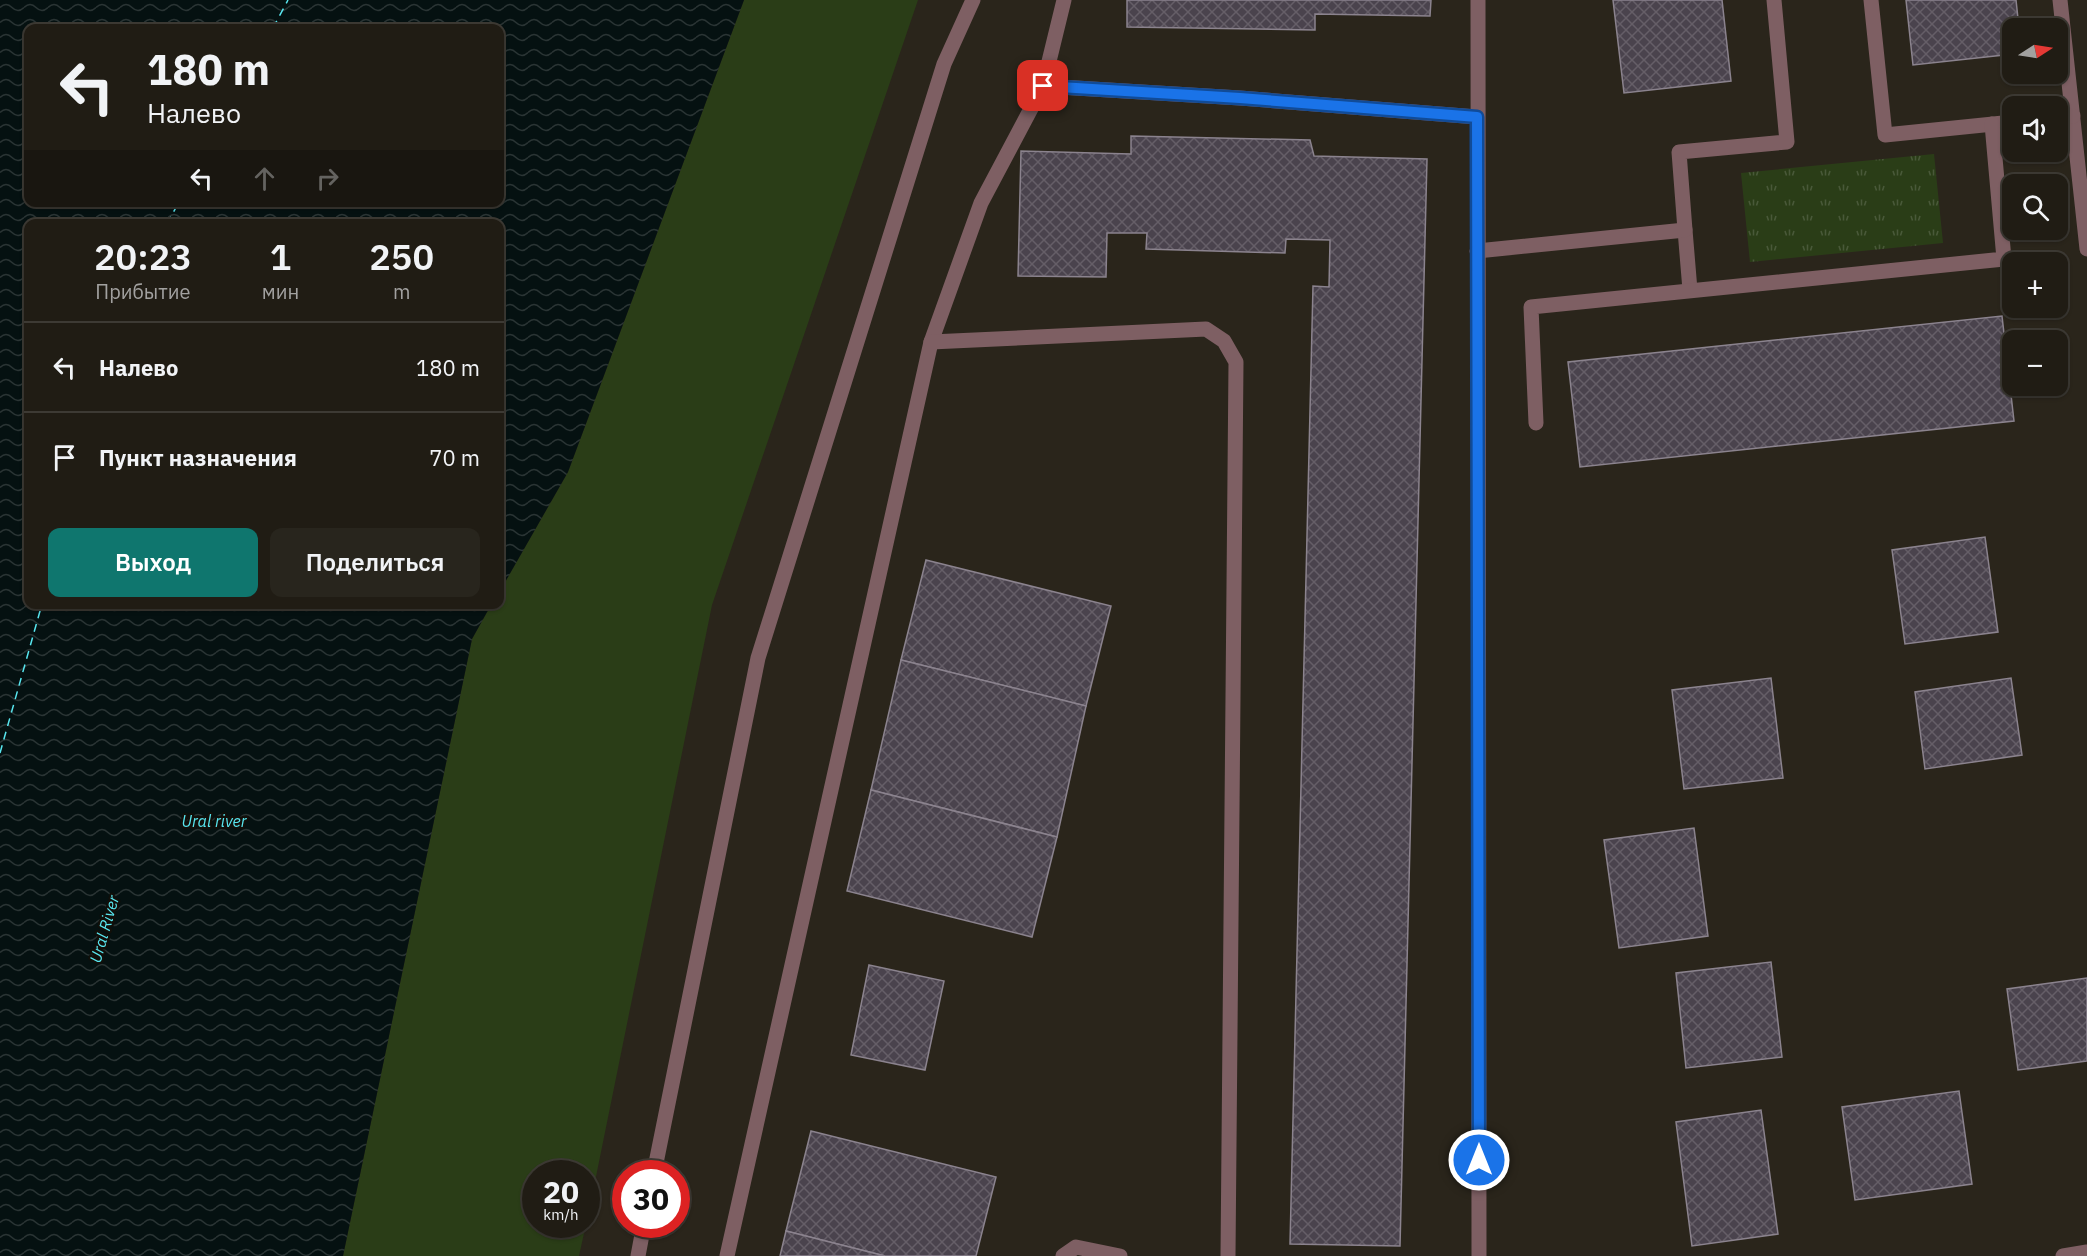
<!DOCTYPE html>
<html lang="ru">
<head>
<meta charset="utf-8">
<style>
	body { margin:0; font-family:"IBM Plex Sans",sans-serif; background:#28251d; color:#f1f3f6; height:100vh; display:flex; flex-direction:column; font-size:22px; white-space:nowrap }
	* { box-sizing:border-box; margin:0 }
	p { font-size:20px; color:#a2a1a0 }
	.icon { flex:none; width:33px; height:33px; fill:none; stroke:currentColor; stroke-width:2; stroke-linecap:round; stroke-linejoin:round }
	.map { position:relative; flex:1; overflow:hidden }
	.sheet { position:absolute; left:24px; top:219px; width:480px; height:390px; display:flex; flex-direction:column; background:#201c14; border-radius:12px; box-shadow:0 2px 4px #0004,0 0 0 2px #3d3a34 }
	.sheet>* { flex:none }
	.top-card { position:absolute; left:24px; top:24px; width:480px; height:183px; border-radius:12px; box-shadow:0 2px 4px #0004,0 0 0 2px #3d3a34; background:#201c14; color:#f1f3f6; overflow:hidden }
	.needle { width:39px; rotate:78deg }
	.tools { position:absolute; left:2002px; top:18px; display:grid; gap:12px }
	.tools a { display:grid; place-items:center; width:66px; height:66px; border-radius:12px; background:#201c14; box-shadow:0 2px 4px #0004,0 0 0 2px #3d3a34; font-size:30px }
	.speed { position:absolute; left:522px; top:1160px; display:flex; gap:12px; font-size:30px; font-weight:700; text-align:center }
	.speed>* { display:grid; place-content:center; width:78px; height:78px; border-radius:50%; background:#201c14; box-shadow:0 2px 4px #0004,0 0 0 2px #3d3a34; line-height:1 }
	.speed small { font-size:15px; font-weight:400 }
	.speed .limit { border:9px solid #d22; background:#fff; color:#111 }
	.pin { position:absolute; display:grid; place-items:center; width:51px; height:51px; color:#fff; margin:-26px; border-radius:12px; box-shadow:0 3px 9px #0006 }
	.me { position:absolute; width:66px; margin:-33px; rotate:0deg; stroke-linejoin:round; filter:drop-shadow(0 0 4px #0008) }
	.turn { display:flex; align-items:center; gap:21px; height:126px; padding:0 24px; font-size:27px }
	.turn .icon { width:78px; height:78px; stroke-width:2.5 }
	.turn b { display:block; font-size:42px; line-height:51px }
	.lanes { display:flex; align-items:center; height:57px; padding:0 24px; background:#0003; justify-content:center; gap:30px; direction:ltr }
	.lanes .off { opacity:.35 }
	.eta { display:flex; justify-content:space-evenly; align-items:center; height:102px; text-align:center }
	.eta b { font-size:36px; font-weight:600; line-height:42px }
	.cta { display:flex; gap:12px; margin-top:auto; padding:12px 24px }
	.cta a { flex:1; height:69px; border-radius:12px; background:#0f766e; color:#fff; font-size:24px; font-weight:600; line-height:69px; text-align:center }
	.cta a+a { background:#28251d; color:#f1f3f6 }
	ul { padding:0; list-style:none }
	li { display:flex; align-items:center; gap:18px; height:90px; padding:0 24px; border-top:2px solid #3d3a34 }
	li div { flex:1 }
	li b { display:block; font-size:22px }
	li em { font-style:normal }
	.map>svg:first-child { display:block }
</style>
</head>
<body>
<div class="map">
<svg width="2087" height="1256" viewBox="0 0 2087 1256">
	<defs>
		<pattern id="park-tufts" width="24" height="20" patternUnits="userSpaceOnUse" patternTransform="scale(1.5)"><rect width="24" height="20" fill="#2a3d17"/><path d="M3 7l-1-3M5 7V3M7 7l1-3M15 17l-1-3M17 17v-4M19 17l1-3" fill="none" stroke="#495939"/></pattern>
		<pattern id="water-waves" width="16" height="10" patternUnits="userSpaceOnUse" patternTransform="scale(1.5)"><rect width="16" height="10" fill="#051111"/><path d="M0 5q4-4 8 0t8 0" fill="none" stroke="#2a3434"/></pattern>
		<pattern id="building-cross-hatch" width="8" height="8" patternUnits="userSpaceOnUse" patternTransform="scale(1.5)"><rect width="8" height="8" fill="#4a434d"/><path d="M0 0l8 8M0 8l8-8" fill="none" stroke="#655e67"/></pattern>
	</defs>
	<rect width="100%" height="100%" fill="#2a251b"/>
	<!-- grass -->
	<path fill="#2a3d17" d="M744 0H918L712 605 587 1221 586 1173H536V1224H586L579 1256H343L472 639 491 605 500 604V591L568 472Z"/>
	<!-- park -->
	<path fill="url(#park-tufts)" d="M1934 154 1943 243 1750 262 1741 173Z"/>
	<!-- water -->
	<path fill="url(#water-waves)" fill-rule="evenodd" d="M0 0H744L568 472 500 591V224H28V604L491 605 472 639 343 1256H0ZM28 28H500V202H28Z"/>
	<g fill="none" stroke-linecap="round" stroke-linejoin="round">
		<!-- ferry -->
		<g stroke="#58e6ef" stroke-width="1.5" stroke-dasharray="8 6" stroke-linecap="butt">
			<path d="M273 28 288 0"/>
			<path d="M167 224 179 202"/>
			<path d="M0 753 42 604"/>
		</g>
	</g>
	<!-- building -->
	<g fill="url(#building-cross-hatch)" stroke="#8b838e" stroke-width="1.5">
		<path d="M1127 0H1431L1430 16 1315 14V30L1127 27Z"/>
		<path d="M1613 0H1722L1731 81 1624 93Z"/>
		<path d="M1906 0H2016L2019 28H2013V54L1913 65Z"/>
		<path d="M1131 136 1310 140 1314 156 1427 159 1400 1246 1290 1244 1313 286 1329 287 1330 240 1286 239 1285 253 1146 249 1147 233H1107L1106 277 1018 276 1021 151 1131 154Z"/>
		<path d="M2002 316 2014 421 1580 467 1568 362Z"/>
		<path d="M1985 537 1998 632 1905 644 1892 550Z"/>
		<path d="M926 560 1111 606 1086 706 901 660Z"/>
		<path d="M901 660 1086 706 1057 837 871 790Z"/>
		<path d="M1771 678 1783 778 1684 789 1672 690Z"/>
		<path d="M2011 678 2022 755 1925 769 1915 692Z"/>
		<path d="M871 790 1057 837 1032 937 847 891Z"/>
		<path d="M1694 828 1708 936 1619 948 1604 840Z"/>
		<path d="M1771 962 1782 1057 1686 1068 1676 973Z"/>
		<path d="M869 965 944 981 925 1070 851 1055Z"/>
		<path d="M2087 978V1061L2018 1070 2007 989Z"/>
		<path d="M1959 1091 1972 1184 1855 1200 1842 1107Z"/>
		<path d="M1761 1110 1778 1234 1692 1246 1676 1122Z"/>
		<path d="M811 1131 996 1177 976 1256H885L786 1231Z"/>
		<path d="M786 1231 885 1256H780Z"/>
	</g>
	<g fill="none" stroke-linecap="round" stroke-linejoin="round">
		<!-- minor -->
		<g stroke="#7e5f63" stroke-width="15">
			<path d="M1478 0 1479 1256"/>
			<path d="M1871 0 1885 135 2013 122"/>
			<path d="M2060 0 2087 249"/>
			<path d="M1043 86 1064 0"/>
			<path d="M2058 117 2073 116"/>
			<path d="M1685 230 1690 290"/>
			<path d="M1477 251 1685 230 1679 152 1787 142 1774 0"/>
			<path d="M931 342 981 203 1043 86 1240 98 1477 117"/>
			<path d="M1536 423 1531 307 2004 259 1992 124"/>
			<path d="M654 1173 758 658 944 64 973 0"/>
			<path d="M638 1256 644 1224"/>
			<path d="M727 1256 931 342 1206 329 1224 341 1236 362 1228 1256"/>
			<path d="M1063 1256 1076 1247 1120 1256"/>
			<path d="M2063 1256 2087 1252"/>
		</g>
	</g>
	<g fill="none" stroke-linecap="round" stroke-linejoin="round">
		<!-- route casing -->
		<g stroke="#114b97" stroke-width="15">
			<path id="route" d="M1043 86 1240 98 1477 117 1479 1160"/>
		</g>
		<!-- route -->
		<use href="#route" stroke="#1a73e8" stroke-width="10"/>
	</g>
	<g text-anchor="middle" stroke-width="4.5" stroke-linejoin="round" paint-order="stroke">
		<!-- water labels -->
		<g font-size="16" font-style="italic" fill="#58e6ef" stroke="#110f0a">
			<text x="214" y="827">Ural river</text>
			<text transform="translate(104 929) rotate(-74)" y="6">Ural River</text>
		</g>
	</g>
</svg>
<div class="tools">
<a><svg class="needle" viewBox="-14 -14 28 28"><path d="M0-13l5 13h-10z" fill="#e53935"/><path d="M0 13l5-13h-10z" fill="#a2a1a0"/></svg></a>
<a><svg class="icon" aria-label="sound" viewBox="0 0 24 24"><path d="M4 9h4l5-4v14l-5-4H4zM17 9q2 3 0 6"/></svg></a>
<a><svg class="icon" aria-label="search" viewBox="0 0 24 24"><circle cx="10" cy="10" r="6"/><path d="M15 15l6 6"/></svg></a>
<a>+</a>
<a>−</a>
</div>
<div class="speed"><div>20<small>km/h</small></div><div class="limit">30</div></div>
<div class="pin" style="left:1043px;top:86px;background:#d93025"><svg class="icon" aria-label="arrive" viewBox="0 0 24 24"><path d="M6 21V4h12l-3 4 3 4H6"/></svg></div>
<svg class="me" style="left:1479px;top:1160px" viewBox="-20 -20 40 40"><circle r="17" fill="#1a73e8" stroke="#fff" stroke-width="3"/><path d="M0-11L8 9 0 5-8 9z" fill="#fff"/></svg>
<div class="top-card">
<div class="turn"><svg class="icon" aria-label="left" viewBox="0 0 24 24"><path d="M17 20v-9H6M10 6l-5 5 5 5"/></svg><div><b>180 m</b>Налево</div></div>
<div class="lanes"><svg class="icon" aria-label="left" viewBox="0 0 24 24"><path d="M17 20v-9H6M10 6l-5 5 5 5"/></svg><svg class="icon off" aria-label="ahead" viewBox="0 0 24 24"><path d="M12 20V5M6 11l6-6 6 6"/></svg><svg class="icon off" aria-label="right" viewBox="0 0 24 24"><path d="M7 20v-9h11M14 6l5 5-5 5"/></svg></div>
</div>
<section class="sheet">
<div class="eta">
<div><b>20:23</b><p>Прибытие</p></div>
<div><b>1</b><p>мин</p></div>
<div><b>250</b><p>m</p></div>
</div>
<ul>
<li><svg class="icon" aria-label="left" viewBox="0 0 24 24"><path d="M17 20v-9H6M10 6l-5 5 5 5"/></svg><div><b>Налево</b></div><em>180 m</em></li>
<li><svg class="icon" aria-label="arrive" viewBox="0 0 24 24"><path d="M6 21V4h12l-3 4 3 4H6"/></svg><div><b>Пункт назначения</b></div><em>70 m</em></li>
</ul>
<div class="cta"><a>Выход</a><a>Поделиться</a></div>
</section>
</div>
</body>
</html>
